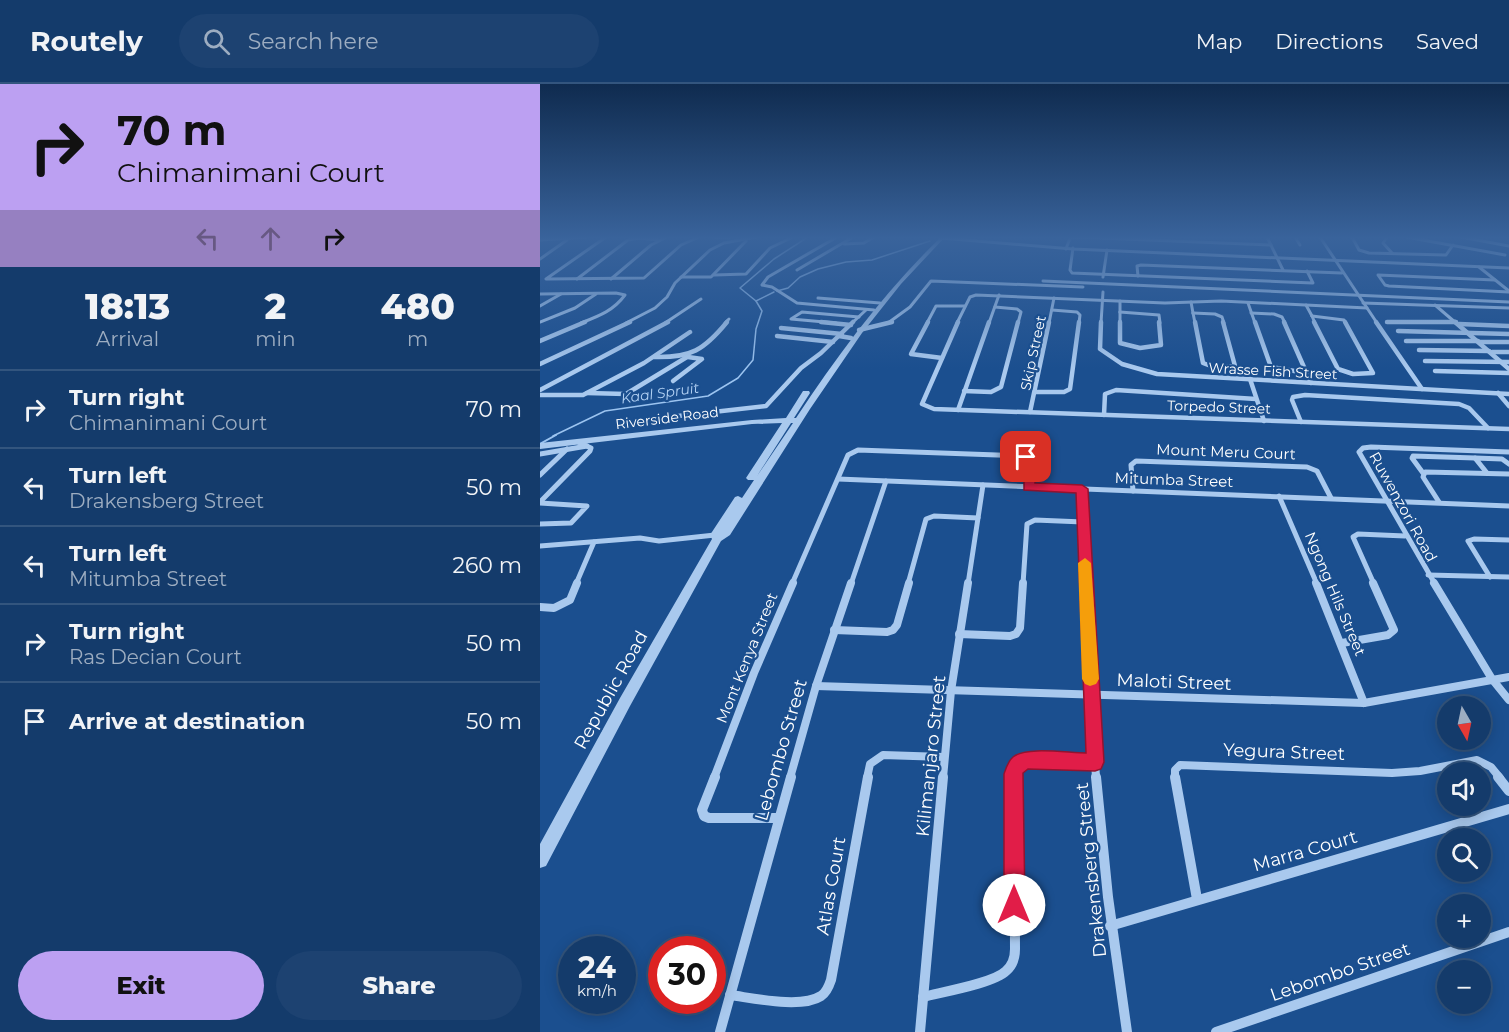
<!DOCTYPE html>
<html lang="en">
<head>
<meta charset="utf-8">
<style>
	body { margin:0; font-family:Montserrat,sans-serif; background:#1d4271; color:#f1f3f6; height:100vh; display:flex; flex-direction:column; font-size:22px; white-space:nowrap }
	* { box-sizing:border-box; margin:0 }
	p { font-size:20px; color:#9dadc1 }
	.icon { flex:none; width:33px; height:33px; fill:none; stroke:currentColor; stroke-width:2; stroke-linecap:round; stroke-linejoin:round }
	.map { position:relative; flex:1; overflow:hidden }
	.drawer { display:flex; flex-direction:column; background:#143b6b; width:540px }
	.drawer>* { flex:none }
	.guide { background:#bca0f2; color:#111; overflow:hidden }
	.needle { width:39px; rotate:171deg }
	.buttons { position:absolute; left:897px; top:612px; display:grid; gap:12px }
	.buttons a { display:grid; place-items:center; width:54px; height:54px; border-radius:50%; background:#143b6b; box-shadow:0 3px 15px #0003,0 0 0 2px #33557e; font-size:30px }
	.speed { position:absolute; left:18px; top:852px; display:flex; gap:12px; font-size:30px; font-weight:700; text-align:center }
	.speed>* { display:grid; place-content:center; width:78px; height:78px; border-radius:50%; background:#143b6b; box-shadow:0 3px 15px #0003,0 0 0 2px #33557e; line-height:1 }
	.speed small { font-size:15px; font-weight:400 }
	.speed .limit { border:9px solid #d22; background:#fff; color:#111 }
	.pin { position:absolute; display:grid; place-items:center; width:51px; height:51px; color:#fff; margin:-26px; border-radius:12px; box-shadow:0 3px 9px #0006 }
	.me { position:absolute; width:66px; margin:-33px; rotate:0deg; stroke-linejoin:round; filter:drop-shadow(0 0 4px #0008) }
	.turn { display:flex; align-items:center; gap:21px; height:126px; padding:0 18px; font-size:27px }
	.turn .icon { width:78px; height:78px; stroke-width:2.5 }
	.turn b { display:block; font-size:42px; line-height:51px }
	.lanes { display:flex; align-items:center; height:57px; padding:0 18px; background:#0003; justify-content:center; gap:30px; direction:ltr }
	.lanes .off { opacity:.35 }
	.eta { display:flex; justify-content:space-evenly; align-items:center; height:102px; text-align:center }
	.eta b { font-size:36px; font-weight:800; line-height:42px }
	.button { display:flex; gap:12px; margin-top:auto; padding:12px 18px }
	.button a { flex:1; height:69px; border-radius:36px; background:#bca0f2; color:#111; font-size:24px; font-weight:800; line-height:69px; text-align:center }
	.button a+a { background:#1d4271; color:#f1f3f6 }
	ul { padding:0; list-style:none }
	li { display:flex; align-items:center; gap:18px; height:78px; padding:0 18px; border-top:2px solid #33557e }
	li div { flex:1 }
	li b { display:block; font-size:22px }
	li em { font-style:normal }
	header { display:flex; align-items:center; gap:36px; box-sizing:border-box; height:84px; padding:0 30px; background:#143b6b; border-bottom:2px solid #33557e }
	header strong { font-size:28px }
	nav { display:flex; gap:33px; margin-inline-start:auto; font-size:21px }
	.search { width:420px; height:54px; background:#1d4271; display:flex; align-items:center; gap:15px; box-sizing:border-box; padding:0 21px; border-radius:33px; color:#9dadc1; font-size:22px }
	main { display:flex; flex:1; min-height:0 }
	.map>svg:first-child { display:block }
</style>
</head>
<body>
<header>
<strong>Routely</strong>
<div class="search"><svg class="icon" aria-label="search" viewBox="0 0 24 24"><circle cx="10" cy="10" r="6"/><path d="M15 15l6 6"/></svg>Search here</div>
<nav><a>Map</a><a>Directions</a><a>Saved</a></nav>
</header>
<main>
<section class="drawer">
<div class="guide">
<div class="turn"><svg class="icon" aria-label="right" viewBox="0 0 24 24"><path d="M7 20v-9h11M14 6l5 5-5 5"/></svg><div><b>70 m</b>Chimanimani Court</div></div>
<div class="lanes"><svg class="icon off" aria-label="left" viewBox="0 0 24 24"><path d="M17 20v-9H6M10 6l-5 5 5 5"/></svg><svg class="icon off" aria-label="ahead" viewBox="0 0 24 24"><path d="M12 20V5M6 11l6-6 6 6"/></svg><svg class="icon" aria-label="right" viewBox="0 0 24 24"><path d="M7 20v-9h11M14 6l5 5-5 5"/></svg></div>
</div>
<div class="eta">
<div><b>18:13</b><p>Arrival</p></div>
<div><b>2</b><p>min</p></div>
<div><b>480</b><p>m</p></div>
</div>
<ul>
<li><svg class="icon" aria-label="right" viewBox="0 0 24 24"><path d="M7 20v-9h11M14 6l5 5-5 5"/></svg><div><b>Turn right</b><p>Chimanimani Court</p></div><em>70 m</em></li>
<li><svg class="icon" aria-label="left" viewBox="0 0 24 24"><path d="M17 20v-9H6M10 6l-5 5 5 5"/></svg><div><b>Turn left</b><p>Drakensberg Street</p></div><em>50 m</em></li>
<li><svg class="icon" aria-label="left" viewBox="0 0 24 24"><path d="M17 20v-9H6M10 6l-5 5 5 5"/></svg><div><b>Turn left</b><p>Mitumba Street</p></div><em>260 m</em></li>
<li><svg class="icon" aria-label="right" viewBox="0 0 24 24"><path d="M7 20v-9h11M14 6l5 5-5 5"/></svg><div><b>Turn right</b><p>Ras Decian Court</p></div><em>50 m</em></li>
<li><svg class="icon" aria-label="arrive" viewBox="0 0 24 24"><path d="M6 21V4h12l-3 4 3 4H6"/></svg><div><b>Arrive at destination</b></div><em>50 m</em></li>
</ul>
<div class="button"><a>Exit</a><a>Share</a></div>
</section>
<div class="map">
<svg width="969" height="948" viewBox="0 0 969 948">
	<rect width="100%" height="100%" fill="#1b4f8f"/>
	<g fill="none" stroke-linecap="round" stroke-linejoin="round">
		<!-- stream-far1 -->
		<g stroke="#9cc4f0" stroke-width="1.5">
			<path d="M237 207 248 204 260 193 278 185 306 178 332 176 390 157"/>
			<path d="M216 217 234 208"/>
			<path d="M13 352 65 327 168 312 198 294 213 276 216 245 222 227 216 217 200 204 234 175 268 153"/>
		</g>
		<!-- stream -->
		<path stroke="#9cc4f0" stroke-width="2" d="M0 360 16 351"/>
		<!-- minor-far4 -->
		<g stroke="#a9c9ee" stroke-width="3">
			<path d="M66 153 6 195 104 194 141 161 159 153"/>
			<path d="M175 153 190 154"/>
			<path d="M297 153 228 193 222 201 232 203 257 219 334 226"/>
			<path d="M727 153 743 186"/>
			<path d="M755 153 760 161"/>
			<path d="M780 153 837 239"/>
			<path d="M812 153 819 166 829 169 906 171 913 161"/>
			<path d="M847 153 843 159 852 169"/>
			<path d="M866 153 965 171"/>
			<path d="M921 153 969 162"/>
			<path d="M401 154 533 165 969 184"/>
			<path d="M0 156 47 153"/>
			<path d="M304 160 324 159 334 153"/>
			<path d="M533 164 530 186 532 189 773 199 767 187"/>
			<path d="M526 165 530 154 536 153 731 161"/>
			<path d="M0 175 27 156"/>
			<path d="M939 183 969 207"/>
			<path d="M257 186 313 153"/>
			<path d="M174 191 206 190 230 164 253 153"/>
			<path d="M598 192 597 182 601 181 802 189"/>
			<path d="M141 193H171L206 157"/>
			<path d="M563 193 567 166"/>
			<path d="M37 195 88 156 99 154 119 156"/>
			<path d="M71 195 111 161 127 153"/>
			<path d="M955 196 838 191 845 201 849 202 969 208"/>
			<path d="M503 197 969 218"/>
			<path d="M0 210 76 209 85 211C73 227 59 232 41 239"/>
			<path d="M278 214 340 219"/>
			<path d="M580 217V228"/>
			<path d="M651 218 653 229"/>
			<path d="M708 219 715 239"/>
			<path d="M823 219 969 224"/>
			<path d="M766 221 772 232"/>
			<path d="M895 221 916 239"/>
			<path d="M0 222 21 210"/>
			<path d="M455 223 477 225 481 228 478 239"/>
			<path d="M512 226 537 228 540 231 539 239"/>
			<path d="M580 228 619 231 620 239"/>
			<path d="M580 228V239"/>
			<path d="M653 229 675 230 682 233 684 239"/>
			<path d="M653 229 655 239"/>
			<path d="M711 229 734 230 742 233 745 239"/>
			<path d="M772 232 804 236 806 239"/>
			<path d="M772 232 775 239"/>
			<path d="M0 238 35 224 56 210"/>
			<path d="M847 238H916"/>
			<path d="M86 239 115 224 127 213 135 199 170 166 184 159 216 153"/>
			<path d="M125 239 161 215"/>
			<path d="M185 239 189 235"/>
			<path d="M296 239 251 235 262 228 319 233"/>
			<path d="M312 239 326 226"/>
			<path d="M348 239 370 223 391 197 543 203"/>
			<path d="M387 239 396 222H425"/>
			<path d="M417 239 430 213 436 211 625 219 681 217 827 224"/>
			<path d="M449 239 459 211"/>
			<path d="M509 239 514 214"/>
			<path d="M561 239 563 208"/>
		</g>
		<!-- minor-far3 -->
		<g stroke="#a9c9ee" stroke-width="4.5">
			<path d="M281 238 311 241"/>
			<path d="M388 238 371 270 402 274"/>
			<path d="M418 238 382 320 394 325 969 345"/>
			<path d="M561 238 560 265 582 280 617 290 969 310"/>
			<path d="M580 238V259L600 264 621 261 619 238"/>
			<path d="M655 238 663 279 676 284 695 282 683 238"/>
			<path d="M715 238 731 283 766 289"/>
			<path d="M744 238 771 299"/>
			<path d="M774 238 798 285 813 290 833 289 805 238"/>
			<path d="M836 238 882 305"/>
			<path d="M847 238H916"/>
			<path d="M915 238 969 285"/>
			<path d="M919 240 969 242"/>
			<path d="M241 244 302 250"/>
			<path d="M319 246 352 238"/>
			<path d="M858 247 969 250"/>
			<path d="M237 252 293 258"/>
			<path d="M299 252 311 254"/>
			<path d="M0 257 45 238"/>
			<path d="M866 257H938"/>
			<path d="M940 258H969"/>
			<path d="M879 266 949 267"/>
			<path d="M952 268H969"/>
			<path d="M114 273C151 274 164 266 187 238"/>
			<path d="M885 277 969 278"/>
			<path d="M0 280 90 238"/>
			<path d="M895 287 969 289"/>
			<path d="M710 295 724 337"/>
			<path d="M133 297 162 275 148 273"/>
			<path d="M0 306 128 238"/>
			<path d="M424 307 451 308 461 303 478 238"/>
			<path d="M496 308H524L530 305 539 238"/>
			<path d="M47 309 86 310 147 273"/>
			<path d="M958 309 969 322"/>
			<path d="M0 311H43L104 279 150 248"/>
			<path d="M418 326 449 238"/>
			<path d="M490 328 509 238"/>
			<path d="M564 331 565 310 576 306 716 315"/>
			<path d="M138 332 226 322 261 284 281 269 313 238"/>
			<path d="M761 338 752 316 753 313 765 311 919 320 929 324 948 344"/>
		</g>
		<!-- minor-far2 -->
		<g stroke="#a9c9ee" stroke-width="5">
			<path d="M0 370 47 362"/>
			<path d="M883 389 872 374 873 372 935 374"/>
			<path d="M947 389 935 374 962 375 969 380"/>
			<path d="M0 391 27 365"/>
			<path d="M298 395 969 422"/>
			<path d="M542 405 545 500"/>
			<path d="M593 407 591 381 596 377 767 383 777 387 791 414"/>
			<path d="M739 412 777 500"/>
			<path d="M0 418 50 367 51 364 38 358"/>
			<path d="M899 418 883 393 885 388 969 390"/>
			<path d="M0 419 47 422 31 439 0 440"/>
			<path d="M0 462 100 454 119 457 175 451"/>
			<path d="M888 491 969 493"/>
			<path d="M950 493 928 457 934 455 969 456"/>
			<path d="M36 500 54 458"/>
			<path d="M252 500 308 371 318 366 485 372 490 377 489 403"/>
			<path d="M311 500 346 397"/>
			<path d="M368 500 386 435 394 432 438 434"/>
			<path d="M428 500 443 401"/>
			<path d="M483 500 487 440 495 436 543 438"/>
			<path d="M834 500 813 453 818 450 865 452"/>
			<path d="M895 500 819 368 823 364 831 363 969 368"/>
		</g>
		<!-- minor-far1 -->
		<g stroke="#a9c9ee" stroke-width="8">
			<path d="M545 499 556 694"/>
			<path d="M776 499 824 619"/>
			<path d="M894 499 952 595 969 616"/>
			<path d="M0 523 14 524 30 516 37 499"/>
			<path d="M294 546 347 548 353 546 357 541 369 499"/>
			<path d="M419 550 470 552 476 550 480 544 483 499"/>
			<path d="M802 559 848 551 854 546 833 499"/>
			<path d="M276 602 824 619 969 593"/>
			<path d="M174 694 214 589 253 499"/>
			<path d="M250 694 276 602 311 499"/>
			<path d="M327 694 330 680 343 671 404 673"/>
			<path d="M403 694 411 607 428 499"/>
			<path d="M474 694 478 680 488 676 555 678"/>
			<path d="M635 694V686L640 681 852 689 880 687 937 676 951 683 960 694"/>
		</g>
		<!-- minor -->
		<g stroke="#a9c9ee" stroke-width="10">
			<path d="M175 693 162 726 164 732 169 734H239"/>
			<path d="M556 693 568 813 587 948"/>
			<path d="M635 693 657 815"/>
			<path d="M958 693 969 707"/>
			<path d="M570 842 969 725"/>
			<path d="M190 911C213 914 261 925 281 912 286 909 289 902 291 896L328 693"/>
			<path d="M383 913C402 908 454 899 466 887 473 881 475 873 475 865L474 693"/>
			<path d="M180 948 251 693"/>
			<path d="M380 948 403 693"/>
			<path d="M676 948 969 848"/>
		</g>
		<!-- tertiary -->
		<path fill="#a9c9ee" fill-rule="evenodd" d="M401 153H405L361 200 322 249 270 325 190 451 181 457 90 622 6 782 0 784V760L80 614 172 455 170 451 195 413 198 412 202 414 214 396H208L206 394 242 339 212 340 0 365V359L212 336 246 334 263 307H269L270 309 254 334H256C299 269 345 207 401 153ZM251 339H253L217 392Z"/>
	</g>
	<!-- sky -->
	<linearGradient id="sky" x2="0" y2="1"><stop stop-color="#0f2b4f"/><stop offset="0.54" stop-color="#39639b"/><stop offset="1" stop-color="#39639b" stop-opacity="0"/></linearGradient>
	<rect width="969" height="285" fill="url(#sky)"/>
	<!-- route -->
	<path fill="#e11d48" stroke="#92132f" stroke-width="1.5" d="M486 369 496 377 495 399 542 401 548 405 564 678 561 685 555 687 488 685 483 689 485 821 482 829 474 832 467 829 464 821V690C466 684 468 677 473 673 486 662 528 669 546 669L536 409 484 406V378L480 373Z"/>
	<!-- slow -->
	<path fill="#f59e0b" d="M545 474 551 479 559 595 556 600 550 602 545 600 542 595 538 479Z"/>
	<g text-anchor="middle" stroke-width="4.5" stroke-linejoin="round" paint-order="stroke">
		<!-- far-street labels -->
		<g font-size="14" fill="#fff" stroke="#1b4f8f">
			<text transform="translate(493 269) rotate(-78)" y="5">Skip Street</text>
			<text transform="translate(733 287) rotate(3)" y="5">Wrasse Fish Street</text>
			<text transform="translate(679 323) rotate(2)" y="5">Torpedo Street</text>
			<text transform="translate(127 334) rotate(-7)" y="5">Riverside Road</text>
		</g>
		<!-- far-water labels -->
		<g font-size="14" font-style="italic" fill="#b5d3f5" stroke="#1b4f8f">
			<text transform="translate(120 309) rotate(-8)" y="5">Kaal Spruit</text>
		</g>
		<!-- street labels -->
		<g font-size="15" fill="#fff" stroke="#1b4f8f">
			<text transform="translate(686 368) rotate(2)" y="5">Mount Meru Court</text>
			<text transform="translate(634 396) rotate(2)" y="5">Mitumba Street</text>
			<text transform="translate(863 423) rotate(61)" y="5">Ruwenzori Road</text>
			<text transform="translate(795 510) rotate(67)" y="5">Ngong Hils Street</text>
			<text transform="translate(207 574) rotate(-68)" y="5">Mont Kenya Street</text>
		</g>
		<!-- near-street labels -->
		<g font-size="18" fill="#fff" stroke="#1b4f8f">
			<text transform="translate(634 598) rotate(2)" y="6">Maloti Street</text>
			<text transform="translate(71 606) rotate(-61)" y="6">Republic Road</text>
			<text transform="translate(241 666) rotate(-74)" y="6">Lebombo Street</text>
			<text transform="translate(744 668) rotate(2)" y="6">Yegura Street</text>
			<text transform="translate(391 672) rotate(-84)" y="6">Kilimanjaro Street</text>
			<text transform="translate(765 767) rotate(-16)" y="6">Marra Court</text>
			<text transform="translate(551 786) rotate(-96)" y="6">Drakensberg Street</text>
			<text transform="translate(291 802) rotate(-80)" y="6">Atlas Court</text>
			<text transform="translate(800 888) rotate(-19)" y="6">Lebombo Street</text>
		</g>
	</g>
</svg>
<div class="buttons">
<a><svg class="needle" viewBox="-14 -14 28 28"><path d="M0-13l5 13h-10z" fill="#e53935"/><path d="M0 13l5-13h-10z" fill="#9dadc1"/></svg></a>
<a><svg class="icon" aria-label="sound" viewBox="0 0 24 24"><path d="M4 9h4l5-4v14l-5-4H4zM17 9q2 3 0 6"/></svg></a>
<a><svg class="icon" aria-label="search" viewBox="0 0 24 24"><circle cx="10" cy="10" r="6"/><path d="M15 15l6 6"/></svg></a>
<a>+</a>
<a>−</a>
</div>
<div class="speed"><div>24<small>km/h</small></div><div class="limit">30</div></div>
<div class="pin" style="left:486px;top:373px;background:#d93025"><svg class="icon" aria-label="arrive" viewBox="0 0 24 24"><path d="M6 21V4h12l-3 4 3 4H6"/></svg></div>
<svg class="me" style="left:474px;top:821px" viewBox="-20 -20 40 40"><circle r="19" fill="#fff"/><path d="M0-13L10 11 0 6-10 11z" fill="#e11d48"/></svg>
</div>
</main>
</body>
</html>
